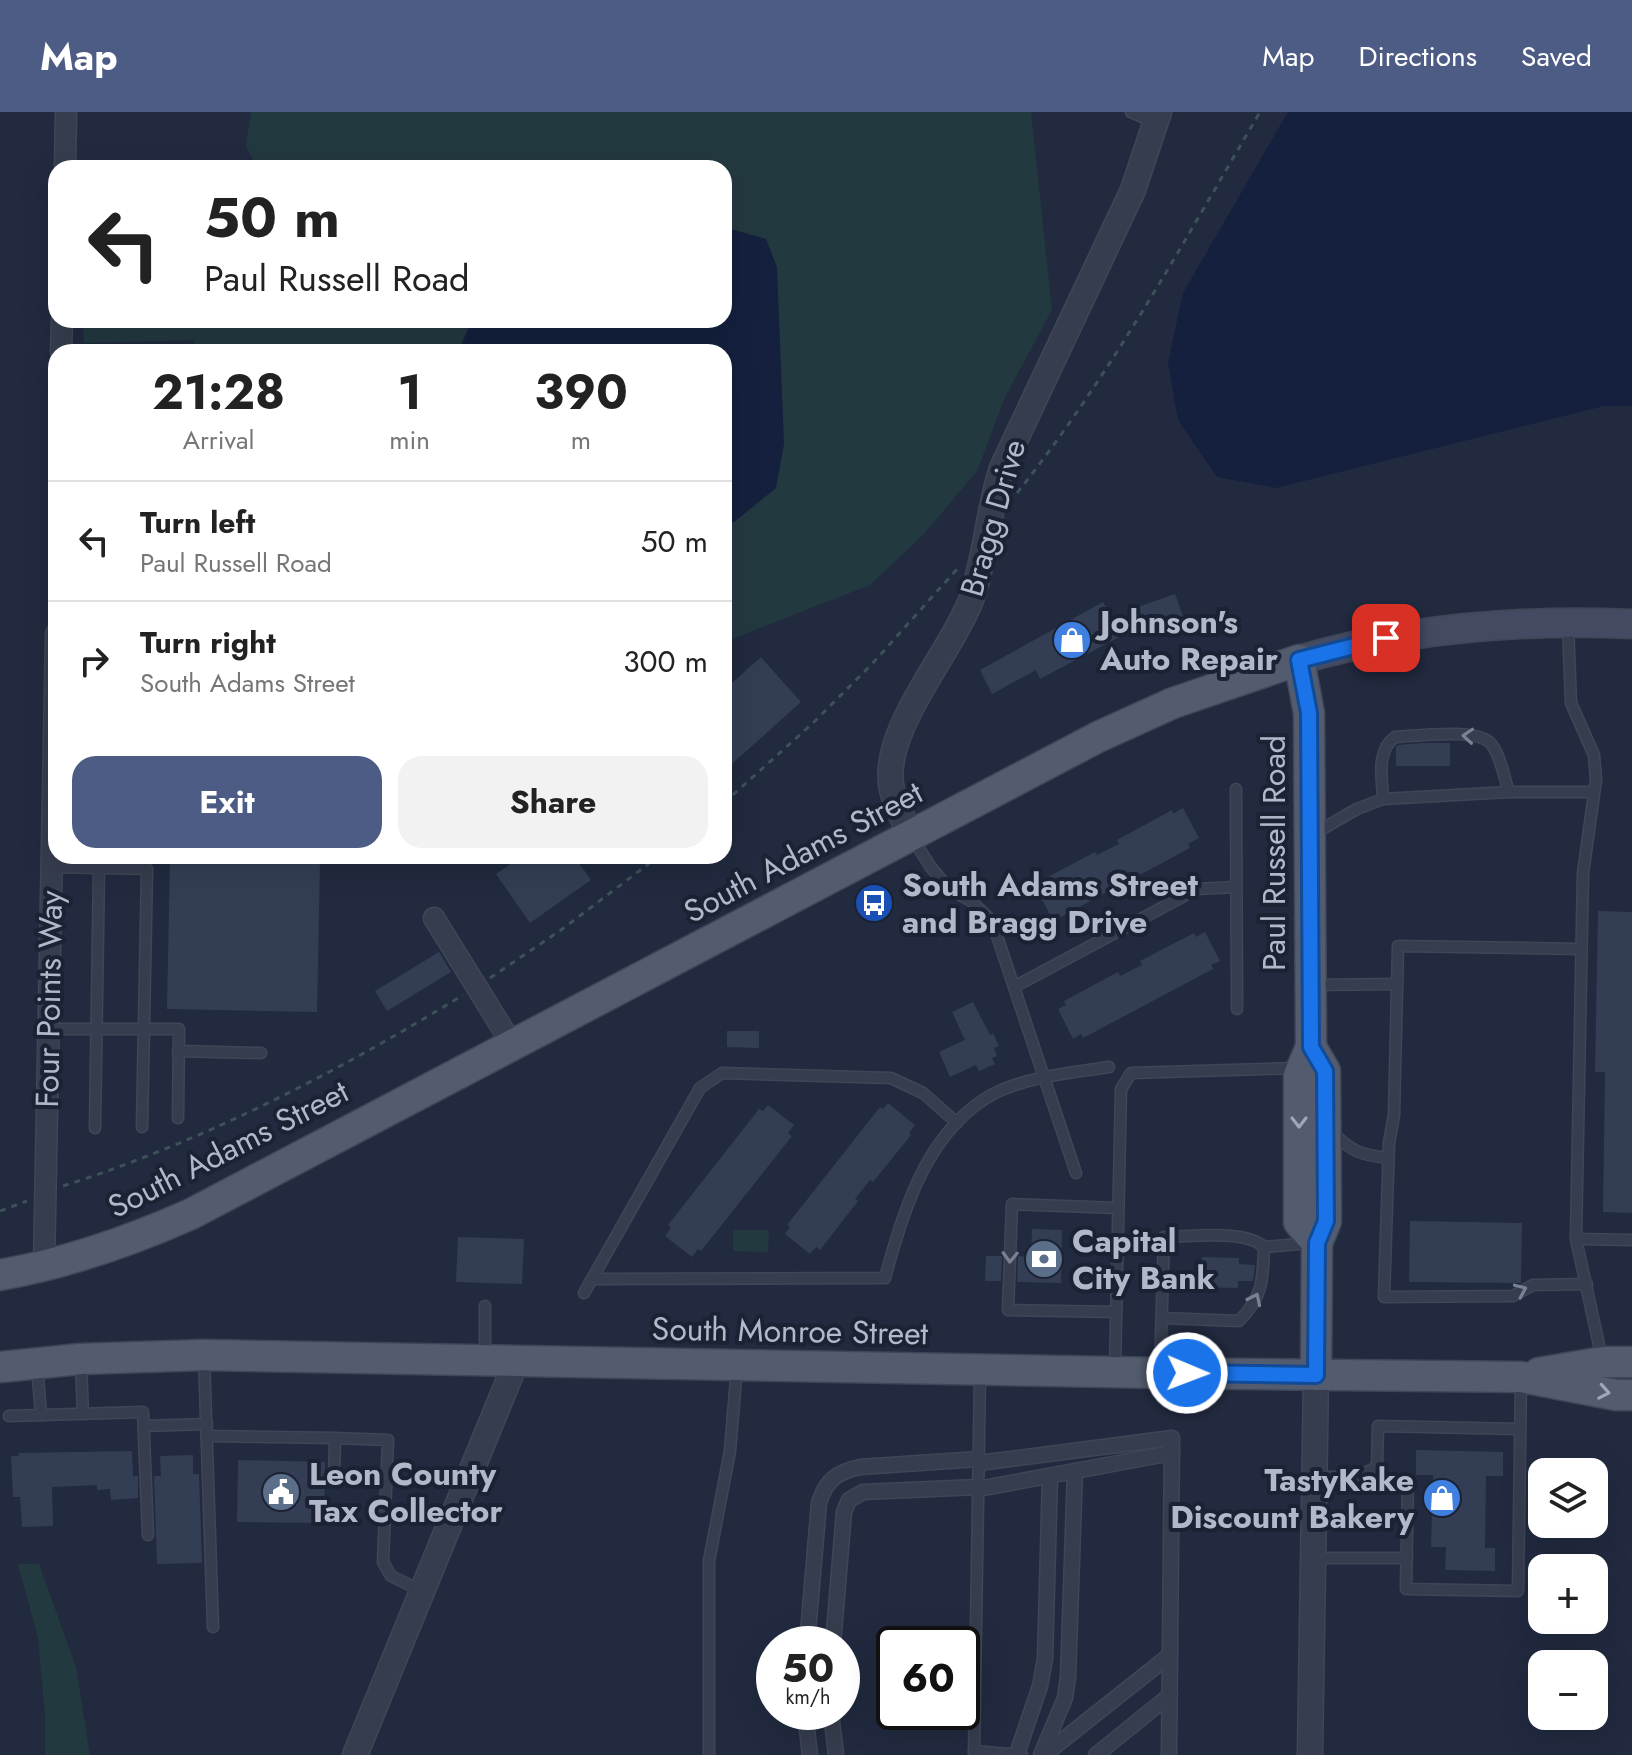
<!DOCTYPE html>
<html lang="en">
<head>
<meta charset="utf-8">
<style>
	body { margin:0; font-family:Jost,sans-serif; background:#f2f2f2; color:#222; height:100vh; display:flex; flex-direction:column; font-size:30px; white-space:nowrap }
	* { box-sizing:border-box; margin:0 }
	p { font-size:26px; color:#767676 }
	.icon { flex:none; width:44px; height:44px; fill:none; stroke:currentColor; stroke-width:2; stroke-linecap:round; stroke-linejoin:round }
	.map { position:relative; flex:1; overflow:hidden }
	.drawer { position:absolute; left:48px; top:232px; width:684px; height:520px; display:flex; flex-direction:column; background:#fff; border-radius:24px; box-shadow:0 8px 32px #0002 }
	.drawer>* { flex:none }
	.hud { position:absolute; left:48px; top:48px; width:684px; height:168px; border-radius:24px; box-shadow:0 8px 32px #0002; background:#fff; color:#222; overflow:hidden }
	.tools { position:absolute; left:1528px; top:1346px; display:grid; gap:16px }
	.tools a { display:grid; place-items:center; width:80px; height:80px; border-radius:16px; background:#fff; box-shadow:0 8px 32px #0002; font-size:40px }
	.speed { position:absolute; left:756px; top:1514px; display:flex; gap:16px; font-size:40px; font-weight:700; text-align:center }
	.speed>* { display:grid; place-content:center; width:104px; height:104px; border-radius:50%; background:#fff; box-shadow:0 8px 32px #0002; line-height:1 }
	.speed small { font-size:20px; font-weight:400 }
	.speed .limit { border:4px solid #111; border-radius:12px; background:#fff; color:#111 }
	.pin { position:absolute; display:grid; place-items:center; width:68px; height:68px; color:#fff; margin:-34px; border-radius:16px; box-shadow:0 4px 12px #0006 }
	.me { position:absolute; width:88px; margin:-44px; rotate:91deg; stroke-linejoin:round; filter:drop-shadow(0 0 6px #0008) }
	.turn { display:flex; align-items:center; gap:28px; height:168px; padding:0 24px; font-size:36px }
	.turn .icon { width:104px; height:104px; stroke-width:2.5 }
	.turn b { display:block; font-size:56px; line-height:68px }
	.eta { display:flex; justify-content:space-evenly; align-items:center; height:136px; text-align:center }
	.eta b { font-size:48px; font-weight:700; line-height:56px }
	.action { display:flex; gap:16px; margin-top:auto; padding:16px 24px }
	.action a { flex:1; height:92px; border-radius:24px; background:#4d5c85; color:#fff; font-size:32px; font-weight:700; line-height:92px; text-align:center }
	.action a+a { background:#f2f2f2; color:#222 }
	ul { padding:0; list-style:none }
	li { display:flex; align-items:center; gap:24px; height:120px; padding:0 24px; border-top:2px solid #e0e0e0 }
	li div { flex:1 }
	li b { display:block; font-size:30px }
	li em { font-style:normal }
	header { display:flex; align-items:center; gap:48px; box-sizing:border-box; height:112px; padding:0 40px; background:#4d5c85; color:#fff }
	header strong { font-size:38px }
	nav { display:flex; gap:44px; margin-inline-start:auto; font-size:28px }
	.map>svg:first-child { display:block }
</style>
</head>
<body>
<header>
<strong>Map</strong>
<nav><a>Map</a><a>Directions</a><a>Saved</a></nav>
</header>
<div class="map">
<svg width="1632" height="1643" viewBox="0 0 1632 1643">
	<rect width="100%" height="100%" fill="#212a3f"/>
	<!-- green -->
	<g fill="#233940">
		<path d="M251 0H1031L1052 198 1005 285 977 359 924 422 870 473 724 530V240H195L194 228 84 231 83 208H724V56H257L246 34Z"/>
		<path d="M733 1118H769L768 1140 733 1139Z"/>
		<path d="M18 1452H39L76 1555 90 1643H45V1603L38 1526Z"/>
	</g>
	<!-- water -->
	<g fill="#14203d">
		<path d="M1288 0H1632V294H1604L1276 376 1217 365 1178 308 1168 251 1183 181Z"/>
		<path d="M724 115 766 127 777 155 784 332 776 376 734 410 724 411V240H458L472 208H724Z"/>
	</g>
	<!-- building -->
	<g fill="#333e55">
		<path d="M1175 482 1185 510 1145 524 1135 496Z"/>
		<path d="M1103 490 1121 524 1040 567 1036 558 992 582 980 558Z"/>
		<path d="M761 545 801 590 724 659V578Z"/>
		<path d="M1422 631H1450V654H1396V635L1398 633Z"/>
		<path d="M1183 696 1199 726 1188 732 1190 736 1136 765 1134 762 1112 773 1114 776 1061 805 1058 801 1051 805 1036 776 1044 772 1042 768 1095 740 1097 743 1119 732 1117 728 1172 698 1173 702Z"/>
		<path d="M522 744H574L591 768 530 811 496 762Z"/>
		<path d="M170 747 320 750 317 900 167 897Z"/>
		<path d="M1598 799 1632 800V1101L1603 1100 1605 960H1595Z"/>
		<path d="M1205 820 1220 849 1211 853 1213 857 1083 926 1081 922 1073 927 1058 897 1066 893 1064 889 1118 860 1120 864 1142 853 1140 849 1194 821 1196 825Z"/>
		<path d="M439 840 451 860 387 899 375 879Z"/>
		<path d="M973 890 990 923 993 921 999 934 994 936 997 944 992 946 995 952 979 959 976 953 950 965 939 940 965 928 952 900Z"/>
		<path d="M727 919H759V936L727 935Z"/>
		<path d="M888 991 915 1013 909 1021 911 1023 873 1070 870 1068 855 1087 858 1089 820 1138 816 1135 810 1142 785 1122 790 1115 787 1113 880 995 883 997Z"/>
		<path d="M768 993 794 1013 788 1021 792 1024 701 1139 698 1137 692 1145 665 1124 671 1116 668 1113 759 997 763 999Z"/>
		<path d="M1410 1109 1522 1111 1521 1171 1409 1170Z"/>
		<path d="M1032 1117 1062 1118 1061 1171 1017 1170 1018 1144 1031 1145Z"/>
		<path d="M458 1125 524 1127 522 1172 456 1170Z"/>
		<path d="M986 1144H1002L1001 1169H985Z"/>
		<path d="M1202 1145 1239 1146V1152L1255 1153 1253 1169H1238V1176L1201 1175Z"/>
		<path d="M1416 1338 1503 1340V1364H1486L1485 1436H1495V1459L1445 1458 1446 1435H1431L1433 1363H1416Z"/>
		<path d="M132 1339 133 1364H138V1386L111 1388 110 1377 97 1378V1373L52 1375 53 1414 22 1415 20 1385H13L11 1344H19V1341Z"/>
		<path d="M193 1343V1362H199L202 1451 157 1452 154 1364H161L160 1344Z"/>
		<path d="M238 1348 325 1350 324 1411 237 1410Z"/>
	</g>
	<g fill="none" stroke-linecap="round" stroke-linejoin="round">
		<!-- service casing -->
		<g stroke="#3f4657" stroke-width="13">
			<g id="service">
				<path d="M1131 0 1154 10"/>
				<path d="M1568 512 1571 591 1594 643 1596 668 1583 761 1576 1127 1602 1247"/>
				<path d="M1236 677 1237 897"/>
				<path d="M1383 687C1382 665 1376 639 1395 625 1416 624 1480 615 1492 633 1501 645 1504 666 1509 680"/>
				<path d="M1315 721 1357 697 1383 687 1509 680H1594"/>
				<path d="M913 727 930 754 949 777 971 789 992 809 1076 1061"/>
				<path d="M52 755 147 757 142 1015"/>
				<path d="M1581 837 1398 834 1394 1003 1389 1031 1384 1185 1513 1184 1533 1173 1587 1172"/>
				<path d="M1313 873 1397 872"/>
				<path d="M1014 875 1197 777 1236 775"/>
				<path d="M48 917H179L178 1006"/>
				<path d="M178 939 261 941"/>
				<path d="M95 1016 99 756"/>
				<path d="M1331 1019C1351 1039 1360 1043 1388 1046"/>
				<path d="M1576 1127 1632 1128"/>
				<path d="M593 1167 885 1166C903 1098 928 1016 995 981 1030 964 1071 961 1109 955"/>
				<path d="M584 1181 700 976 722 961 891 966 923 981 957 1011"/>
				<path d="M1116 1200 1008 1198 1012 1092 1118 1096"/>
				<path d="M1162 1206 1239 1209C1263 1185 1263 1167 1264 1135"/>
				<path d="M485 1244V1194"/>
				<path d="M204 1245 213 1515"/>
				<path d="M81 1252 83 1302"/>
				<path d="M37 1253 41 1303"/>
				<path d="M1115 1257 1121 977 1131 961 1296 956"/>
				<path d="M1160 1259 1164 1125C1190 1125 1245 1117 1264 1135L1311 1131"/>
				<path d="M9 1304 143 1300 148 1423"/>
				<path d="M144 1314 207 1312"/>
				<path d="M207 1324 335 1326 334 1370"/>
				<path d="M335 1326 388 1328 383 1450 391 1464 422 1479"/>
				<path d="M1316 1365H1356L1377 1355 1378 1314 1520 1317"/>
				<path d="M1408 1367 1406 1477 1518 1479 1521 1266"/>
				<path d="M1313 1446H1407"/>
				<path d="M974 1639 1022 1643"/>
				<path d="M709 1643V1449L730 1339 737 1255"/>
				<path d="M974 1643 980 1261"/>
			</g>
		</g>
		<!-- pedestrian casing -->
		<g stroke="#3f4657" stroke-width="17">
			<g id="pedestrian">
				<path d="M979 1351 1172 1326 1169 1643"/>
				<path d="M978 1377 1172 1341"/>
				<path d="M807 1532 819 1391C826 1368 837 1360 860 1355L979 1347"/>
				<path d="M833 1532 844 1400 849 1388 863 1380 978 1375"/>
				<path d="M805 1600 810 1643"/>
				<path d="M831 1600 836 1643"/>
				<path d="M1017 1642 1040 1574 1045 1547 1050 1364"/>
				<path d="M1041 1643 1065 1586 1068 1565 1075 1359"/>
				<path d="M1044 1643 1170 1543"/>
				<path d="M1096 1643 1170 1583"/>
			</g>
		</g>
		<!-- minor casing -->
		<g stroke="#3f4657" stroke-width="23">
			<g id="minor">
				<path d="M65 56 66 0"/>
				<path d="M61 240 62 208"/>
				<path d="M434 806 512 932"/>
				<path d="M44 1155 56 522"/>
			</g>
		</g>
		<!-- tertiary casing -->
		<g stroke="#3f4657" stroke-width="27">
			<g id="tertiary">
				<path d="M912 724C904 709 896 695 892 678 879 620 950 543 971 488 986 445 988 399 1002 356L1133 78 1159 0"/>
				<path d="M355 1643 516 1250"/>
				<path d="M1310 1643 1316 1263"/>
			</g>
		</g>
		<!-- secondary casing -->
		<g stroke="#3f4657" stroke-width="31">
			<path id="secondary" d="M1299 548C1408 516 1519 507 1632 512"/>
		</g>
		<!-- primary casing -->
		<g stroke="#3f4657" stroke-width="33">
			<g id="primary">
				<path d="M1311 935 1325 959 1326 1109 1317 1131 1316 1263"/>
				<path d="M0 1163C68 1151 128 1130 191 1102L1098 625 1173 591 1299 548 1309 601 1311 935 1299 963V1110L1317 1131"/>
				<path d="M0 1255 80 1247 204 1243 1160 1261 1521 1265 1616 1283H1632"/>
				<path d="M1539 1261 1603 1250H1632"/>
			</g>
		</g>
		<!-- path -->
		<g stroke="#3c5258" stroke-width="3" stroke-dasharray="6 6" stroke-linecap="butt">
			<path d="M1017 381C1111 263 1184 129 1260 0"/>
			<path d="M724 691 814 610 872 552 958 456"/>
			<path d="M490 866 561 818 659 744"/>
			<path d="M63 1074C204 1029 338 960 463 883"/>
			<path d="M0 1099 27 1089"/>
		</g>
		<!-- service -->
		<use href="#service" stroke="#363d4e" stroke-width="10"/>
		<!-- pedestrian -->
		<use href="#pedestrian" stroke="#363d4e" stroke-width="14"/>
		<!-- minor -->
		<use href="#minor" stroke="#363d4e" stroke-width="20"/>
		<!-- tertiary -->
		<use href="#tertiary" stroke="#363d4e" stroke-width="24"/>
		<!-- secondary -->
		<use href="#secondary" stroke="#434b62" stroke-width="28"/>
		<!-- primary -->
		<use href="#primary" stroke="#535c6f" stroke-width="30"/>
	</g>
	<!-- one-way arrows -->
	<defs><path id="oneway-chevron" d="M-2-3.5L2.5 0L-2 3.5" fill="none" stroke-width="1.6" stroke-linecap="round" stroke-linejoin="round" transform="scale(2)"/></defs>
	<g stroke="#7a8192">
		<use href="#oneway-chevron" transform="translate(1468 624) rotate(-176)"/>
		<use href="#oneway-chevron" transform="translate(1010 1145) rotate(92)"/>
		<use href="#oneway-chevron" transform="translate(1521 1178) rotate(-24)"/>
		<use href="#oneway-chevron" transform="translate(1255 1187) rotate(-64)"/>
	</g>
	<g stroke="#9ea6b8">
		<use href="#oneway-chevron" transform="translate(1299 1010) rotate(90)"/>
		<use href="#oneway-chevron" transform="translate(1604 1280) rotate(10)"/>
	</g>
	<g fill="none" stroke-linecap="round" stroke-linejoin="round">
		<!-- route casing -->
		<g stroke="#114b97" stroke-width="20">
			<path id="route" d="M1187 1261 1316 1263 1317 1131 1326 1109 1325 959 1311 935 1309 601 1299 548 1386 526"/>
		</g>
		<!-- route -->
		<use href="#route" stroke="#1a73e8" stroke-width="14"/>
	</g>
	<!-- icons -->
	<defs>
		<g id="shop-disc" transform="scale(2)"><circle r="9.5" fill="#3f7fe0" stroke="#1b2233"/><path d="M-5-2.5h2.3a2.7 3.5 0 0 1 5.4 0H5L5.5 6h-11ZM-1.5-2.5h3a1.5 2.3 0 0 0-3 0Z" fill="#fff"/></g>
		<g id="bus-disc" transform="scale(2)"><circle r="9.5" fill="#1a4fb4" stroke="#1b2233"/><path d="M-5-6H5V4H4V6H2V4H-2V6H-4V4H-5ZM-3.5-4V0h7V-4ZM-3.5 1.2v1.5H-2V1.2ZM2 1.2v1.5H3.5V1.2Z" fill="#fff"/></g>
		<g id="bank-disc" transform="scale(2)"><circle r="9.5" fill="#5c6f8a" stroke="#1b2233"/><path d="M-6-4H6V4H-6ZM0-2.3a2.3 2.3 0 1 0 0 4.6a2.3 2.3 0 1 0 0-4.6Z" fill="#fff"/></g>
		<g id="civic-disc" transform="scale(2)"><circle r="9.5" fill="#5c6f8a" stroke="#1b2233"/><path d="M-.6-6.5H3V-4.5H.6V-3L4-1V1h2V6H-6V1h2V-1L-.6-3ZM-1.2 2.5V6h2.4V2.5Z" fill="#fff"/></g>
	</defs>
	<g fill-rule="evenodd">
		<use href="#shop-disc" x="1072" y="528"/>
		<use href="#bus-disc" x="874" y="791"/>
		<use href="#bank-disc" x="1044" y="1147"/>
		<use href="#civic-disc" x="281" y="1380"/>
		<use href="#shop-disc" x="1442" y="1386"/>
	</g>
	<g text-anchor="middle" stroke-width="8" stroke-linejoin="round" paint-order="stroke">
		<!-- street labels -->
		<g font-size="32" fill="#b1b8ca" stroke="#1b2233">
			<text transform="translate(993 406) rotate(-74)" y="11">Bragg Drive</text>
			<text transform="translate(803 740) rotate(-28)" y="11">South Adams Street</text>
			<text transform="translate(1274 741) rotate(-90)" y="11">Paul Russell Road</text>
			<text transform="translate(49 887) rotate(-89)" y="11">Four Points Way</text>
			<text transform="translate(228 1037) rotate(-27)" y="11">South Adams Street</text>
			<text transform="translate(790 1219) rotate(1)" y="11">South Monroe Street</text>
		</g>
		<!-- poi labels -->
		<g font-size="32" font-weight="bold" fill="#b1b8ca" stroke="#1b2233" text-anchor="start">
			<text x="1100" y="521">Johnson's<tspan x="1100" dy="37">Auto Repair</tspan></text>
			<text x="902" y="784">South Adams Street<tspan x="902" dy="37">and Bragg Drive</tspan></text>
			<text x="1072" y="1140">Capital<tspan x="1072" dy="37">City Bank</tspan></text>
			<text x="309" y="1373">Leon County<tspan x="309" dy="37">Tax Collector</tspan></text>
			<text x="1414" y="1379" text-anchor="end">TastyKake<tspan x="1414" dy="37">Discount Bakery</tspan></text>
		</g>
	</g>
</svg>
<div class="tools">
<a><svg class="icon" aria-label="layers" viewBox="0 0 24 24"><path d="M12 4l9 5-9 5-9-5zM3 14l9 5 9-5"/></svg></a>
<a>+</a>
<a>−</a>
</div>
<div class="speed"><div>50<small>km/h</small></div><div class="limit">60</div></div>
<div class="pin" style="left:1386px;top:526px;background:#d93025"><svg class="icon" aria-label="arrive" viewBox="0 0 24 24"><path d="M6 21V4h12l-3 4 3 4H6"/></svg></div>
<svg class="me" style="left:1187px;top:1261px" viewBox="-20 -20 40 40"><circle r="17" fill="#1a73e8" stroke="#fff" stroke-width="3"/><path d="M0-11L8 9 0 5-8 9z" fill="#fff"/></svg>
<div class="hud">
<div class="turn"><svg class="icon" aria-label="left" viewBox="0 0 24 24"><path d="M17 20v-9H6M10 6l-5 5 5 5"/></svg><div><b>50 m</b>Paul Russell Road</div></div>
</div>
<section class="drawer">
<div class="eta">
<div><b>21:28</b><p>Arrival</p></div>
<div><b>1</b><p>min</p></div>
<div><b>390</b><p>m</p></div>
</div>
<ul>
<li><svg class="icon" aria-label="left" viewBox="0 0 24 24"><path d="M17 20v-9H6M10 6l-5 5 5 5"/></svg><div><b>Turn left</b><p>Paul Russell Road</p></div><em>50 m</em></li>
<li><svg class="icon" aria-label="right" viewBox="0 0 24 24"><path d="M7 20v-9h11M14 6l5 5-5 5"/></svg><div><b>Turn right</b><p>South Adams Street</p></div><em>300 m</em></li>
</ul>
<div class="action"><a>Exit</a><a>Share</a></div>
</section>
</div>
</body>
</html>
